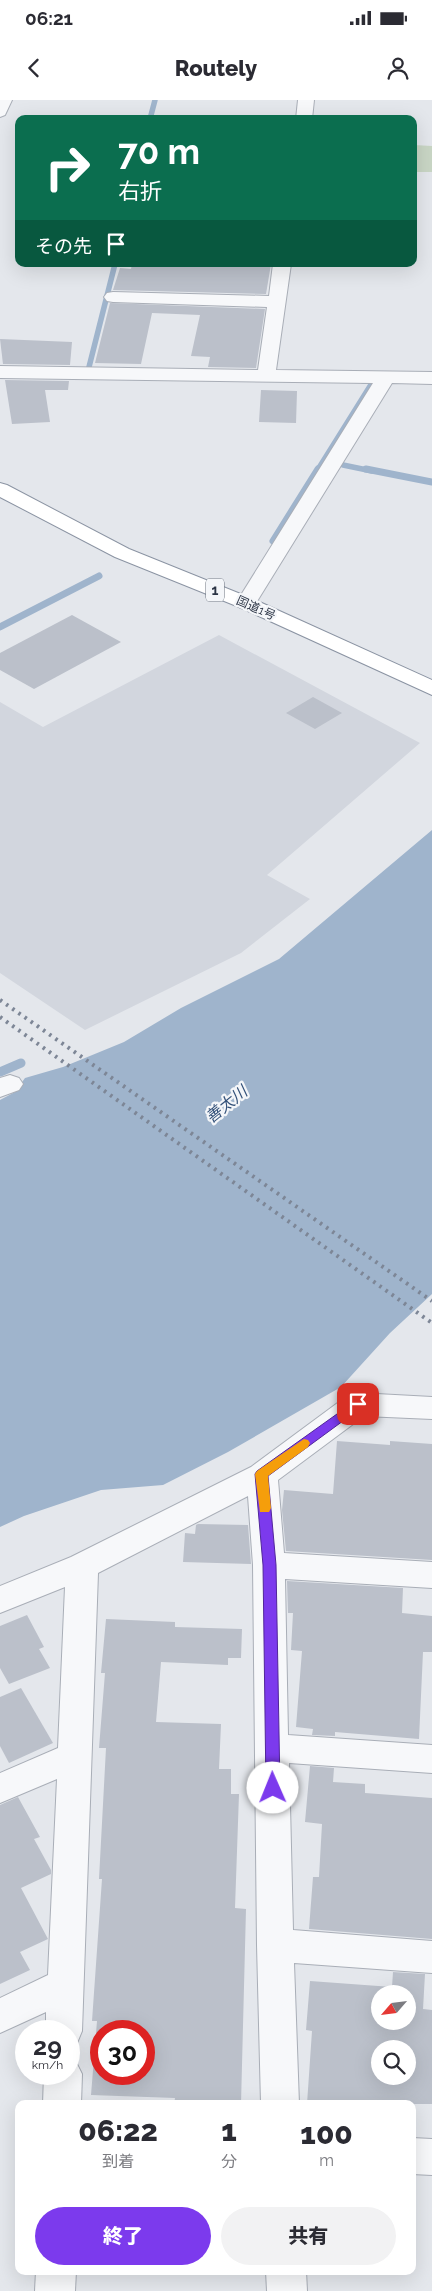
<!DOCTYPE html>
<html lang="ja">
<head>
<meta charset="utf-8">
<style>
	body { margin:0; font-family:Raleway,"Noto Sans JP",sans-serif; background:#f2f2f3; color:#2b2b33; height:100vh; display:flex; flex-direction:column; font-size:19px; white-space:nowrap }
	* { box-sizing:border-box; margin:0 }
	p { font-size:16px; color:#7c7c81 }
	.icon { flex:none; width:28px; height:28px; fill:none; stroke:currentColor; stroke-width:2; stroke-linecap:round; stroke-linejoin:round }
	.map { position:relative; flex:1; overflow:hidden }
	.drawer { position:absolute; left:15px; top:2000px; width:401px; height:175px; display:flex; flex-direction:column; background:#fff; border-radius:10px; box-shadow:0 5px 20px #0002 }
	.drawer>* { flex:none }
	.guide { position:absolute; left:15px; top:15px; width:402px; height:152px; border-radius:10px; box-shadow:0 5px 20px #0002; background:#0b6e4f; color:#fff; overflow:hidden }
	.needle { width:32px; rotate:242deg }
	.fabs { position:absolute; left:371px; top:1885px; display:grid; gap:10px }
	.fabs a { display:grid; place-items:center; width:45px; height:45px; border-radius:50%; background:#fff; box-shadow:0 5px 20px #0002; font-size:25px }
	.speed { position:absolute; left:15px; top:1920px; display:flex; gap:10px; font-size:25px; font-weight:700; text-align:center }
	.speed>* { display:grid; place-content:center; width:65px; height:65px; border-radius:50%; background:#fff; box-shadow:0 5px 20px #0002; line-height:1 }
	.speed small { font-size:12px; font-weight:400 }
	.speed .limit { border:8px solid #d22; background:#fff; color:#111 }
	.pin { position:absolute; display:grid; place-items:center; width:42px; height:42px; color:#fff; margin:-21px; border-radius:10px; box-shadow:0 2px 8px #0006 }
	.me { position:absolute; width:55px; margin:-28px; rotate:359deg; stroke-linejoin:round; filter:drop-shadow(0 0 4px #0008) }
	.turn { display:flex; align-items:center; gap:18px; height:105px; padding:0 20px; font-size:22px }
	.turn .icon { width:65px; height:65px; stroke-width:2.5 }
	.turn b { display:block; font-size:35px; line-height:42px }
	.then { display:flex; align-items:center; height:48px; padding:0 20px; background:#0003; gap:10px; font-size:19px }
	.eta { display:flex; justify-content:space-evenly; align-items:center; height:85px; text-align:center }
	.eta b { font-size:30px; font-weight:800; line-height:35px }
	.action { display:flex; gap:10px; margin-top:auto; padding:10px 20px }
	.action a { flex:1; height:58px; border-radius:30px; background:#7c3aed; color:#fff; font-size:20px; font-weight:800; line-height:58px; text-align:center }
	.action a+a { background:#f2f2f3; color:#2b2b33 }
	.status { display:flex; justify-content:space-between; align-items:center; height:35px; padding:0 25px; background:#fff; direction:ltr }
	.status svg { height:14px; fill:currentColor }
	header { display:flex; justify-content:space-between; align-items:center; height:65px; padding:0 20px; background:#fff; font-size:22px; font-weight:800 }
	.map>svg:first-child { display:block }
</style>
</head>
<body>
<div class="status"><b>06:21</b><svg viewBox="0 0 49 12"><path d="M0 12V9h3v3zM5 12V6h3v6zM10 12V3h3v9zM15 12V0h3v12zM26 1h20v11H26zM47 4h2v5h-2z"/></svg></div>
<header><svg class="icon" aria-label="back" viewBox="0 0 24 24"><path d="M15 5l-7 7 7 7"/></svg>Routely<svg class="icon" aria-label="person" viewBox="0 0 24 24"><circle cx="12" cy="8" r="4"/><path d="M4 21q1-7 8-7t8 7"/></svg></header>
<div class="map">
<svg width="432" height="2191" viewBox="0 0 432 2191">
	<rect width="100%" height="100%" fill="#e4e7ec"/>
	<!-- built -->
	<path fill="#d2d6de" d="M219 535 420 643 267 775 310 799 241 853 85 930 0 873V602L43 627Z"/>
	<!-- green -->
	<path fill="#c9d6c5" d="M414 45 432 46V72H414Z"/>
	<!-- water -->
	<path fill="#9fb4cc" d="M432 730V1194L390 1233 341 1287 228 1352 163 1385 101 1390 24 1416 0 1427V1000L15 992 25 978 63 967 124 942 181 908 279 859Z"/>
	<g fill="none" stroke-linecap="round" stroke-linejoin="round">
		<!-- stream-far2 -->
		<g stroke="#9fb4cc" stroke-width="5.5">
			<path d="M150 19 155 0"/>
			<path d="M89 267 115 164"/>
			<path d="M343 365 372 371"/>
			<path d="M317 371 372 283V281H363"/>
		</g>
		<!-- stream-far1 -->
		<g stroke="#9fb4cc" stroke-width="7">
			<path d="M366 369 432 382"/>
			<path d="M273 441 318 369"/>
			<path d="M0 527 99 476"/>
		</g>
		<!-- stream -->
		<path stroke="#9fb4cc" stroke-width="9" d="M0 972 21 963"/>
	</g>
	<!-- building -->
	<g fill="#bbc0ca" fill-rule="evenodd">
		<path d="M132 164H271L266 194 113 190 120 168 131 169Z"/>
		<path d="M110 203 265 209 256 268 208 267 210 257 191 256 200 215 152 213 141 264 95 263Z"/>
		<path d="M0 239 72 242 70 265 3 264Z"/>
		<path d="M5 280 69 281 68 290H45L50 322 12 324Z"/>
		<path d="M261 290 297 291 296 323 259 322Z"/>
		<path d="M72 515 121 542 34 589 0 570V553Z"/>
		<path d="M313 597 342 613 315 629 286 613Z"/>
		<path d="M337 1341 390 1345V1341L432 1344V1460L286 1451 282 1410 284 1390 333 1394Z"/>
		<path d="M198 1424 248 1425 251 1464 183 1462 185 1433 195 1434 196 1425Z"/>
		<path d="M287 1481 403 1488 402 1513 432 1516V1552H423L419 1639 335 1632V1636L312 1635 313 1629 296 1627 302 1551 291 1550 293 1513H288Z"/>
		<path d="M27 1515 44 1547 39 1549 50 1568 9 1584 0 1568V1526Z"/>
		<path d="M106 1519 175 1522V1527L242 1529 241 1558H228V1565L161 1562 156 1622 221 1624 219 1669H231V1694H239L235 1808 246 1809 241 2004H174L175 1998 91 1995 97 1921H92L102 1779H99L106 1648H99L105 1573H101ZM101 1931H144V1974H101Z"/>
		<path d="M21 1588 53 1643 9 1663 0 1646V1597Z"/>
		<path d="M310 1666 334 1668 333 1682 365 1684V1693L432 1698V1839L309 1829 313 1777H319L322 1724 305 1722Z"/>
		<path d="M18 1697 40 1737 34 1739 51 1770V1774L21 1788 48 1839 20 1852 30 1870 0 1884V1705Z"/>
		<path d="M393 1872 425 1874 423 1909 432 1910V2004H307L312 1931 306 1930 310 1881 392 1887ZM380 1894H408V1921H380ZM380 1949H408V1976H380Z"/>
	</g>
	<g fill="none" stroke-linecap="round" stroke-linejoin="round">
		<!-- street casing -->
		<g stroke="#a9aeb7" stroke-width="2">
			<g id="street">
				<path d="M0 0H12L5 15 0 17Z"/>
				<path d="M298 0H314L312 19H296Z"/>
				<path d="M273 164H291L276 270 432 272V284L392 283 256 503 253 507 246 509 239 507 236 503 373 283 0 278V266L258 270 267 207 113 202 107 201 104 197 107 193 113 192 269 196Z"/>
				<path d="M10 975 19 978 23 984 19 990 0 997V978Z"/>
				<path d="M358 1293 432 1297V1319L364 1316 278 1380 284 1453 432 1462V1488L285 1479 288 1635 432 1645V1673L289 1663 293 1830 432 1841V1873L294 1863 299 2004H261L257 1845 253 1465 248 1396 98 1473 82 1931 77 1943 69 1946V1931H46V1912L0 1933V1898L48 1875 57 1679 0 1703V1673L58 1648 65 1487 0 1513V1486L71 1457 251 1367 347 1296Z"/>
				<path d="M69 1959 76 1962 82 1974 81 2004H43L44 1974H69Z"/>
				<path d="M412 2038 432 2039V2075L412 2074Z"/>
				<path d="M36 2171H76L75 2191H35Z"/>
				<path d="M266 2171H306L307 2191H267Z"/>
			</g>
		</g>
		<!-- highway casing -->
		<g stroke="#8b94a3" stroke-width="2">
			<path id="highway" d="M0 383 7 385 129 449 253 499 432 580V595L239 507 115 457 0 397Z"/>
		</g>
		<!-- street -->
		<use href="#street" fill="#f7f8fa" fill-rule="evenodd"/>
		<!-- highway -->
		<use href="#highway" fill="#fff" fill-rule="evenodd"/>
		<!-- rail -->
		<g stroke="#7d8696" stroke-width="4" stroke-dasharray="2.5 5" stroke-linecap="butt">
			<path d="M0 900 432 1201"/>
			<path d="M0 917 432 1223"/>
		</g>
	</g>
	<!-- route -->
	<path fill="#7c3aed" stroke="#51269a" d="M358 1299 364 1304 362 1307 268 1376 276 1465 280 1688 278 1692 273 1694 268 1692 266 1688 263 1465 255 1374 257 1371Z"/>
	<!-- slow -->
	<path fill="#f59e0b" d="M304 1339 308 1340 310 1343 308 1347 268 1376 271 1408 269 1412H260L255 1374 257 1371Z"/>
	<g text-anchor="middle" stroke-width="4.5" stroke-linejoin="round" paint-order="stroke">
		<!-- far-street labels -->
		<g font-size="12" fill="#2b3445" stroke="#f4f6f9">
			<text transform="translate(256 508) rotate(24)" y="4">国道1号</text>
		</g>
		<!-- shield labels -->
		<rect fill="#f4f6f9" stroke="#676e7b" stroke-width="1" x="206" y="478.5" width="18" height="23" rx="4"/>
		<g font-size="14" font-weight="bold" fill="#2b3445">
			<text x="215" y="495">1</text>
		</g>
		<!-- water labels -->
		<g font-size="16" font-style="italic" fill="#34527a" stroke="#f4f6f9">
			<text transform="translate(226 1004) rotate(-39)" y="6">善太川</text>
		</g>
	</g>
</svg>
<div class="fabs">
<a><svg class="needle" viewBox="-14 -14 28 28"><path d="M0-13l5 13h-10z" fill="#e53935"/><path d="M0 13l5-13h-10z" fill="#7c7c81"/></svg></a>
<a><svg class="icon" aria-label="search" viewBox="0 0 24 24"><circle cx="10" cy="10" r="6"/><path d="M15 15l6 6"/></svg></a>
</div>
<div class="speed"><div>29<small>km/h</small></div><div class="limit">30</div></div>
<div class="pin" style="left:358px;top:1304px;background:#d93025"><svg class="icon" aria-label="arrive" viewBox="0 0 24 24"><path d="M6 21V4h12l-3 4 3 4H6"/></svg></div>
<svg class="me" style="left:273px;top:1688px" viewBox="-20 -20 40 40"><circle r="19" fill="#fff"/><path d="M0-13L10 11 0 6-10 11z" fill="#7c3aed"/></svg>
<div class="guide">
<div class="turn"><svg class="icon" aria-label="right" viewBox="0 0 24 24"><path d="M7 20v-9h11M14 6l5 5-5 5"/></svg><div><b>70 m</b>右折</div></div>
<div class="then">その先<svg class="icon" aria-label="arrive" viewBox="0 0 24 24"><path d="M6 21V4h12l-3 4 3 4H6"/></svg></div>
</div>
<section class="drawer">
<div class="eta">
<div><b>06:22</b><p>到着</p></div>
<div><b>1</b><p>分</p></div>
<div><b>100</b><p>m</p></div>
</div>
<div class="action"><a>終了</a><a>共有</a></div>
</section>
</div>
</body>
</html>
